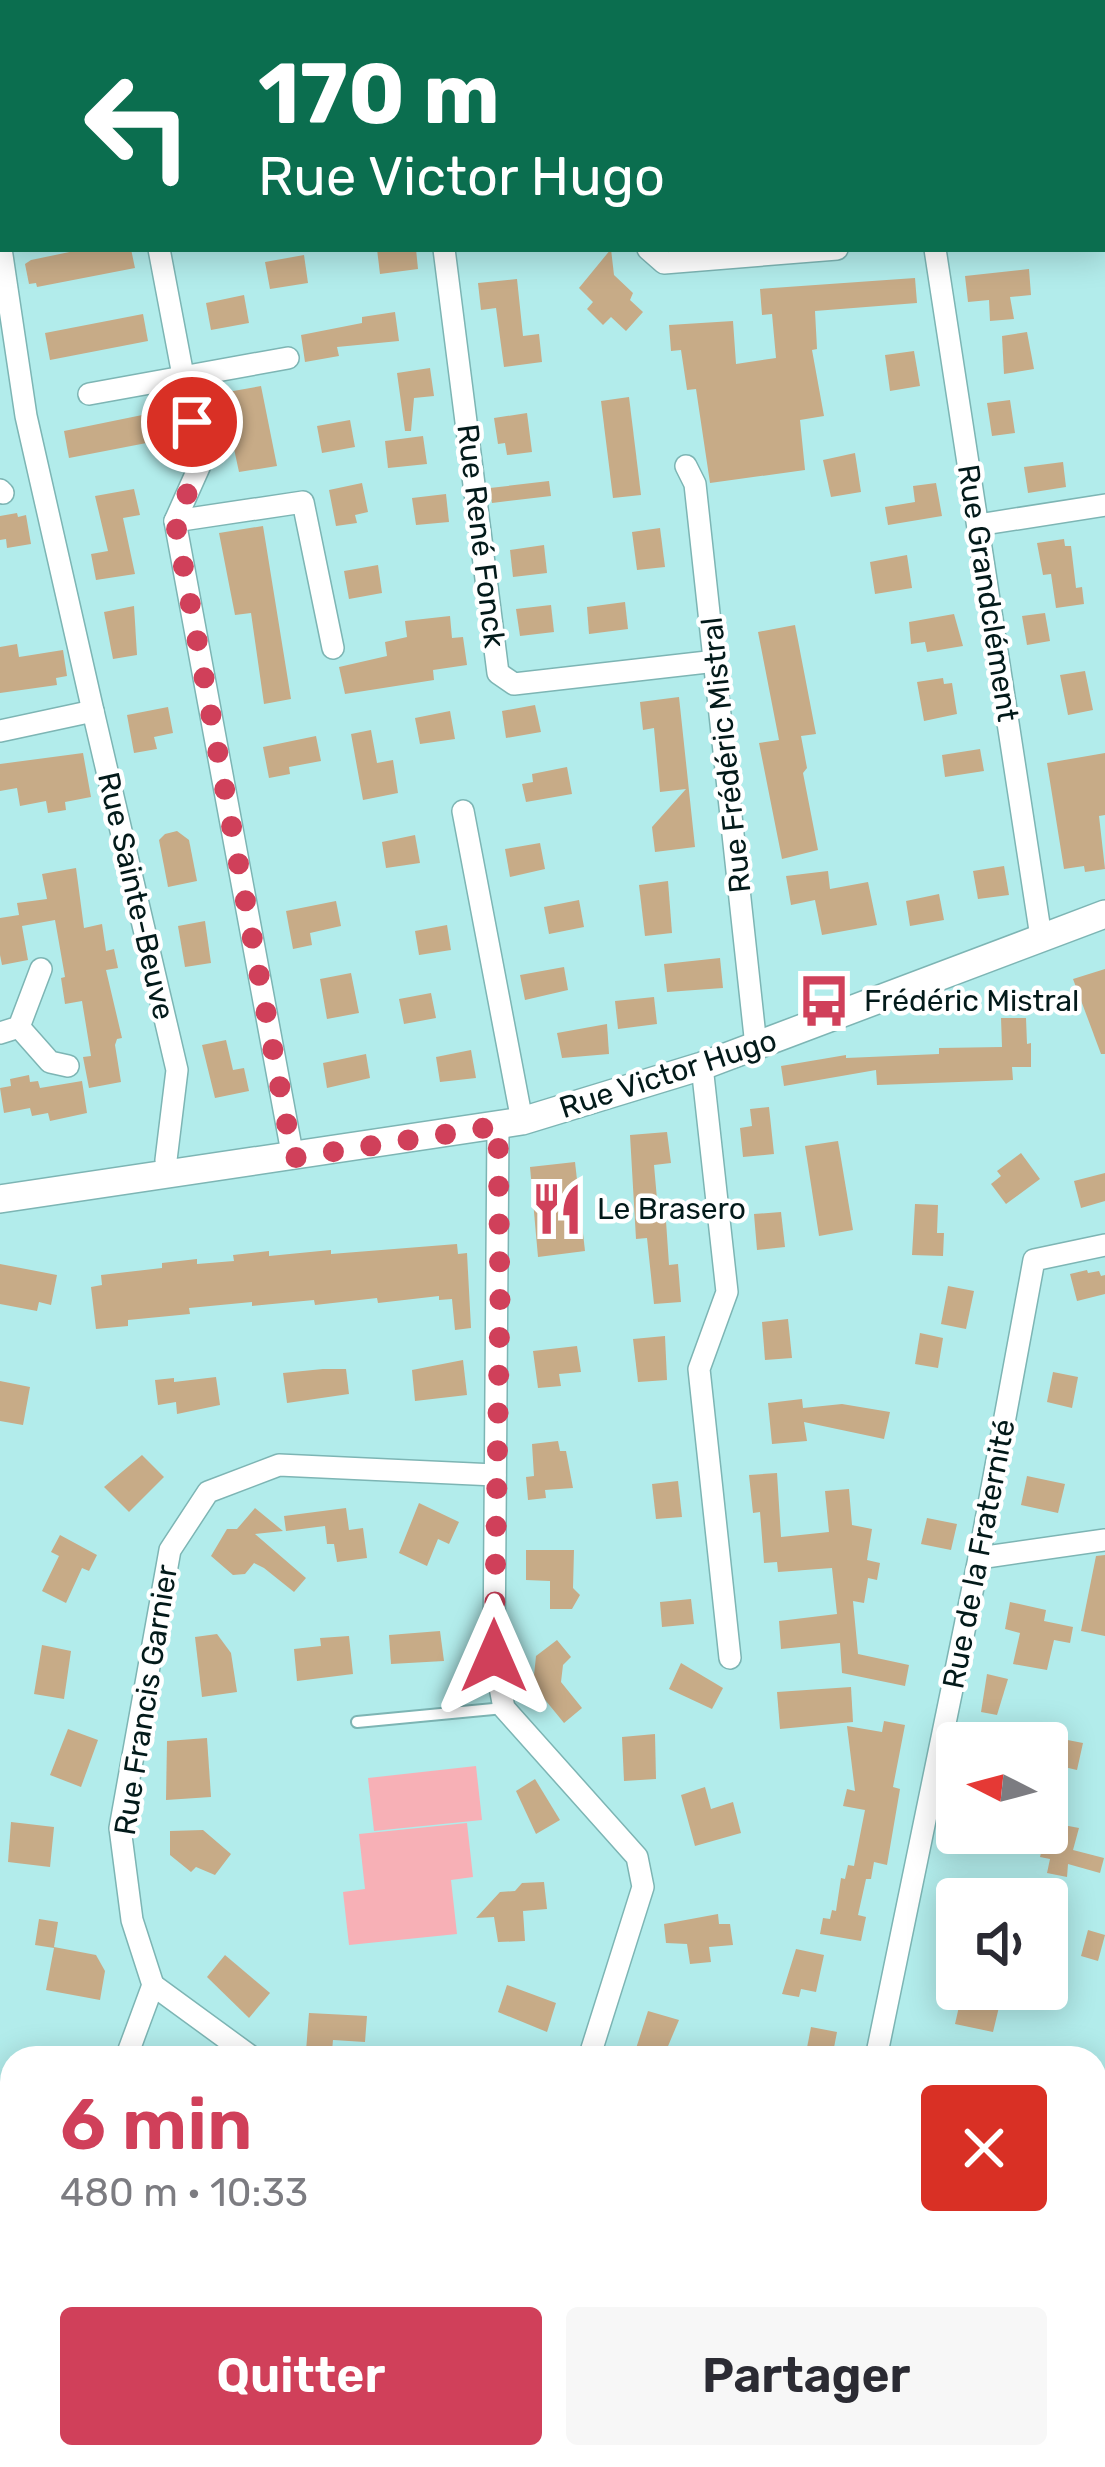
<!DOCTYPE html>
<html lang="fr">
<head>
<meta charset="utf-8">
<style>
	body { margin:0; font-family:Rubik,sans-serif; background:#f7f7f7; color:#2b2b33; height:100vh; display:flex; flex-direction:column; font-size:45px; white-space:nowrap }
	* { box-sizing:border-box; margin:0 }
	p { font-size:39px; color:#7c7c81 }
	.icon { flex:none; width:66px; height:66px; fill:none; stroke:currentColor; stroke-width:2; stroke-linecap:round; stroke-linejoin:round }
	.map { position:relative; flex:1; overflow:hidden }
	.details { position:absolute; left:0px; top:2046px; width:1107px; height:423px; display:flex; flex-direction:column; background:#fff; border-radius:36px 36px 0 0; box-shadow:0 6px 30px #0003 }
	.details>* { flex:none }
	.guide { position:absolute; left:0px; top:0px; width:1107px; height:252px; box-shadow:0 6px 30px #0003; background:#0b6e4f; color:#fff; overflow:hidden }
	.needle { width:78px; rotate:276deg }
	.controls { position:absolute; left:936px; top:1722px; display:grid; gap:24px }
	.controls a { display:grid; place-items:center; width:132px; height:132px; border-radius:12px; background:#fff; box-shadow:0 6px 30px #0003; font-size:60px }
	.pin { position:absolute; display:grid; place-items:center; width:102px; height:102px; color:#fff; margin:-51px; border:6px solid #fff; border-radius:50%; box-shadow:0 3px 12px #0007 }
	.me { position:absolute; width:132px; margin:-66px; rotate:0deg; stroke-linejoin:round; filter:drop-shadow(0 0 9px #0008) }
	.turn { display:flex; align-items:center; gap:42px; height:252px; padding:0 60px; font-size:54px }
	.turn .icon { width:156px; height:156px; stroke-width:2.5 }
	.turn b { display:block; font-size:84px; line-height:102px }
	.round { display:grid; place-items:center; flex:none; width:126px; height:126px; border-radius:12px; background:#f7f7f7 }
	.overview { display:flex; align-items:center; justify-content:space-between; height:204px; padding:0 60px }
	h1 { font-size:72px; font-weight:600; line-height:90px; color:#d0405a }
	.action { display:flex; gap:24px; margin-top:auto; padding:24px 60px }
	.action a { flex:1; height:138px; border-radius:12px; background:#d0405a; color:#fff; font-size:48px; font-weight:600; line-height:138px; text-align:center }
	.action a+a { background:#f7f7f7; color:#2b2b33 }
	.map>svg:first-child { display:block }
</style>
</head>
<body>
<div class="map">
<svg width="1105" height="2467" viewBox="0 0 1105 2467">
	<rect width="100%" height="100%" fill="#b2eceb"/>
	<!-- green -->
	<g fill="#f7b0b6">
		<path d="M96 0H632L633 3H100Z"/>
		<path d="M476 1766 482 1820 374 1831 368 1778Z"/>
		<path d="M467 1823 473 1877 451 1880 457 1934 349 1945 343 1892 365 1889 359 1834Z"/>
		<path d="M0 2152 12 2158V2307L0 2301Z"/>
	</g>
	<!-- water -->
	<path fill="#73b443" d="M0 2301 12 2307V2457H267L276 2467H0Z"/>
	<!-- building -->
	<g fill="#c7ab87">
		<path d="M84 249H131L135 268 37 287 36 283 29 284 25 264 31 260Z"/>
		<path d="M377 249H416L418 269 380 274Z"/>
		<path d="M611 249 614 275 633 293 630 300 643 312 626 331 611 317 603 325 587 309 593 302 579 288Z"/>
		<path d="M304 255 308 283 270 289 265 262Z"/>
		<path d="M1029 269 1031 295 1010 297 1014 319 990 321 989 300 968 302 965 276Z"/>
		<path d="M915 278 917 303 815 311 817 349 812 350 824 416 800 420 805 470 710 483 696 389 687 390 681 350 671 351 669 325 733 321 736 364 776 358 772 314 762 315 760 289Z"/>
		<path d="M517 279 523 336 539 334 542 362 504 367 496 308 481 310 478 283Z"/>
		<path d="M244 295 249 323 211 330 206 303Z"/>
		<path d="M395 312 399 341 337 347 339 356 305 362 301 335 362 323V317Z"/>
		<path d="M143 314 148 341 50 360 45 333Z"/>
		<path d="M1027 332 1034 369 1004 374 1002 336Z"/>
		<path d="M914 351 920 386 890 391 885 355Z"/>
		<path d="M430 368 434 396 414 398 411 431H405L397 373Z"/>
		<path d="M261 386 277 466 239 472 222 393Z"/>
		<path d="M629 397 641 495 613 498 601 401Z"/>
		<path d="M1010 400 1015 433 992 436 987 403Z"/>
		<path d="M157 412 162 440 69 458 64 431Z"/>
		<path d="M527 413 532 452 507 455 505 443 498 444 494 418Z"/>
		<path d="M350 420 355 447 322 453 317 426Z"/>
		<path d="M423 436 427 464 388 468 385 441Z"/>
		<path d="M855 453 861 492 831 497 823 460Z"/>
		<path d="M1063 462 1066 487 1028 493 1024 467Z"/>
		<path d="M549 481 551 496 492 503 490 488Z"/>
		<path d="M362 483 368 512 355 515 357 523 336 526 329 490Z"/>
		<path d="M936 483 942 516 888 525 885 507 915 502 913 486Z"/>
		<path d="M134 489 140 515 123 518 135 574 96 580 91 554 108 551 95 496Z"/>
		<path d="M446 494 449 522 416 525 412 498Z"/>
		<path d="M17 513 18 517 26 515 31 544 7 548 6 539 0 540V516Z"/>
		<path d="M263 526 291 699 264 704 251 613 235 615 219 533Z"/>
		<path d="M660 528 665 567 637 570 632 532Z"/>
		<path d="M1064 539 1065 546H1071L1076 588 1082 587 1084 604 1056 608 1051 574 1043 575 1037 543Z"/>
		<path d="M544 545 547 573 513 577 510 550Z"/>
		<path d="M907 555 912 588 875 594 870 562Z"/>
		<path d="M378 565 382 593 349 599 344 571Z"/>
		<path d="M625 602 628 629 589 634 587 607Z"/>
		<path d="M551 605 554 632 520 636 516 609Z"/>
		<path d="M134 606 137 655 113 659 104 612Z"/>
		<path d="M1045 613 1050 641 1027 645 1022 616Z"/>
		<path d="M954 614 963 646 927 652 925 642 911 644 909 622Z"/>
		<path d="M450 616 452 638 463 637 467 665 433 670 434 680 345 694 339 667 387 656 385 642 407 637 405 621Z"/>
		<path d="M795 625 816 734 801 736 807 768 803 773 818 850 782 859 759 743 779 740 758 632Z"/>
		<path d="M17 644 19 657 63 650 67 676 56 678 57 685 0 693V647Z"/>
		<path d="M1085 671 1093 710 1068 715 1060 675Z"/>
		<path d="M943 678 944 684 952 683 957 714 924 721 917 682Z"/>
		<path d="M679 697 695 847 655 852 652 827 686 789 660 792 654 728 643 730 640 702Z"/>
		<path d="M535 705 541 732 506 738 502 711Z"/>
		<path d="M168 707 173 733 154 737 157 749 134 753 127 715Z"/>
		<path d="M450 711 455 739 420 744 415 718Z"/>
		<path d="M371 730 377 763 393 760 398 793 363 800 351 734Z"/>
		<path d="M316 736 321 761 289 767 290 774 269 778 263 747Z"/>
		<path d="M980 749 984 771 945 777 942 755Z"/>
		<path d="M83 753 91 797 65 802 66 810 48 813 46 801 20 806 17 788 0 791V764Z"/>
		<path d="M1105 753V815L1099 816 1105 869 1085 872 1084 866 1064 869 1047 763Z"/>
		<path d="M567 767 572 794 526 802 522 784 533 782 532 774Z"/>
		<path d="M177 831 189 840 197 881 168 887 159 840 165 834Z"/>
		<path d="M415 835 420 863 386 868 382 842Z"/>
		<path d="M540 843 545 869 510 877 505 849Z"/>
		<path d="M1004 866 1009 895 978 899 973 871Z"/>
		<path d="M76 868 84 928 102 924 106 951 114 949 118 968 106 970 122 1038 117 1039 115 1045 121 1082 89 1088 83 1057 91 1056 82 1001 65 1004 61 978 65 977 55 920 22 926 28 960 2 965 0 955V918L19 915 17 903 47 899 42 874Z"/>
		<path d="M828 871 830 889 868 882 877 925 822 935 815 900 791 905 786 876Z"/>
		<path d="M668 881 672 933 645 936 639 885Z"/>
		<path d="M939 894 944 920 910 926 906 901Z"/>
		<path d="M579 900 584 927 549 934 544 907Z"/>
		<path d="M336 901 341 926 310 933 312 945 293 949 286 911Z"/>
		<path d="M205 921 211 963 185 967 178 926Z"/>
		<path d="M447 925 451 950 419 955 415 931Z"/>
		<path d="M720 958 723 988 667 992 664 964Z"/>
		<path d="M564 967 568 990 525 1000 520 975Z"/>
		<path d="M1105 969V1054H1101L1073 979Z"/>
		<path d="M351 973 359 1013 327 1019 320 979Z"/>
		<path d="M431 993 436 1018 404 1024 399 999Z"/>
		<path d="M654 997 657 1024 618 1029 615 1001Z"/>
		<path d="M1001 1018H1026L1027 1044 1031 1043V1067H1012L1013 1080 877 1085 876 1070 784 1086 781 1066 846 1055V1058L939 1054V1048L1002 1047Z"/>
		<path d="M607 1024 609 1054 562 1058 557 1033Z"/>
		<path d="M226 1040 233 1070 244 1068 249 1091 215 1098 202 1045Z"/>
		<path d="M471 1050 476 1078 440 1082 436 1057Z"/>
		<path d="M366 1054 370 1078 327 1088 323 1063Z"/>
		<path d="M29 1075 30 1082 38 1081 40 1088 82 1081 87 1113 50 1121 48 1113 32 1116 30 1108 4 1113 0 1088 11 1086 10 1079Z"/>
		<path d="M769 1107 774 1154 743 1157 740 1128 752 1126 750 1109Z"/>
		<path d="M667 1132 671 1163 654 1165 659 1222 666 1221 669 1265 678 1264 681 1302 654 1304 647 1238 636 1239 630 1135Z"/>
		<path d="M838 1141 853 1230 819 1236 805 1146Z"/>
		<path d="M1021 1153 1040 1179 1006 1204 991 1184 1001 1176 997 1171Z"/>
		<path d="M575 1162 585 1251 538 1257 530 1167Z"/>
		<path d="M1105 1173V1201L1081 1208 1074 1181Z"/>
		<path d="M915 1204 938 1205 937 1233H944L943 1256 912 1255Z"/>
		<path d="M781 1212 785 1247 757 1250 754 1214Z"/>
		<path d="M457 1244 458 1254 467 1253 471 1328 455 1330 452 1299 439 1300V1296L378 1303 377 1298 315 1305 314 1300 252 1306V1302L189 1308 190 1314 128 1320V1326L96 1329 91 1287 102 1285 101 1275 162 1268V1263L197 1259V1264L234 1261 233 1255 269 1251V1256L331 1250V1254Z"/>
		<path d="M0 1264 57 1275 51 1305 39 1302 37 1311 0 1304Z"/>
		<path d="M1087 1270 1088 1273 1099 1271 1101 1276 1105 1275V1294L1077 1301 1070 1274Z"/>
		<path d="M948 1286 974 1291 966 1329 941 1324Z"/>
		<path d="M788 1319 792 1358 765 1360 762 1322Z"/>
		<path d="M920 1333 943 1338 938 1368 915 1364Z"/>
		<path d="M665 1336 667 1380 638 1382 633 1339Z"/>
		<path d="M577 1346 581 1372 559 1374 561 1386 538 1388 533 1351Z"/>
		<path d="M463 1360 467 1395 415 1401 412 1370Z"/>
		<path d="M323 1369H346L349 1394 287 1403 283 1373Z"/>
		<path d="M1053 1372 1078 1377 1072 1408 1047 1402Z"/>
		<path d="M216 1377 220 1405 177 1414 176 1402 158 1405 155 1380 174 1378V1382Z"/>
		<path d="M0 1381 30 1387 23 1425 0 1421Z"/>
		<path d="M802 1399 803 1408 842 1404 890 1412 884 1439 804 1422 807 1441 772 1444 768 1403Z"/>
		<path d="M558 1441 560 1451H566L573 1488 545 1490 546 1498 528 1500 526 1477 534 1476 532 1444Z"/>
		<path d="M142 1455 164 1477 129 1512 104 1487Z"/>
		<path d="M777 1473 781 1537 829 1532 825 1491 849 1489 852 1525 872 1529 867 1560 880 1563 877 1580 868 1578 864 1603 853 1601 858 1654 909 1665 905 1686 842 1673 840 1643 781 1649 779 1621 837 1614 832 1568 778 1572 777 1562 764 1563 760 1512 753 1513 749 1475Z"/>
		<path d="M1027 1476 1065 1484 1058 1513 1021 1505Z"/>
		<path d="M678 1481 682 1517 656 1519 652 1484Z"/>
		<path d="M419 1503 459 1522 449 1544 438 1539 427 1566 399 1553Z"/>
		<path d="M255 1508 283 1531 255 1534 306 1578 294 1592 264 1568 254 1563 245 1574 233 1575 211 1556 227 1529H237Z"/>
		<path d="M346 1508 349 1530 363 1528 367 1558 337 1562 334 1544H327L325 1526 286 1531 284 1516Z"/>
		<path d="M927 1518 957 1524 951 1550 921 1544Z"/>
		<path d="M60 1535 97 1555 89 1571 82 1568 66 1603 42 1591 59 1556 51 1552Z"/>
		<path d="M526 1550H574L573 1588 580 1595 572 1609H550V1581L526 1580Z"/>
		<path d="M1105 1555V1636L1081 1631 1096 1556Z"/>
		<path d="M691 1599 694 1624 662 1627 660 1602Z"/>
		<path d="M1010 1602 1046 1610 1044 1621 1073 1627 1070 1643 1054 1640 1047 1670 1013 1664 1020 1633 1005 1629Z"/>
		<path d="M440 1631 444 1661 391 1664 389 1635Z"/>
		<path d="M217 1634 231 1653 237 1692 202 1697 195 1637Z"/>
		<path d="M349 1636 353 1674 297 1681 294 1649 321 1646 320 1638Z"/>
		<path d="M557 1640 571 1657 563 1665 561 1682 582 1708 564 1723 533 1685 536 1656Z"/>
		<path d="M42 1645 71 1651 64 1699 34 1694Z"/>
		<path d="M681 1663 723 1688 712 1709 669 1689Z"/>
		<path d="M987 1674 1008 1679 997 1715 981 1712Z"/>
		<path d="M851 1687 853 1722 780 1729 777 1692Z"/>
		<path d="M884 1721 905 1725 893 1787 900 1789 887 1865 874 1862 871 1879H866L858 1915 866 1917 861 1941 820 1934 823 1918 830 1919 832 1910 836 1911 841 1878 845 1879 848 1865 854 1866 865 1810 843 1806 847 1789 855 1791 847 1726 882 1732Z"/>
		<path d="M68 1729 98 1740 81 1787 50 1775Z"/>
		<path d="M655 1734 656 1779 624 1781 622 1737Z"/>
		<path d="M1047 1736 1083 1743 1077 1770 1064 1767 1062 1775 1047 1772Z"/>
		<path d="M207 1738 211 1797 166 1800 167 1741Z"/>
		<path d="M535 1779 560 1820 536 1834 516 1791Z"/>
		<path d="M705 1787 711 1809 733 1802 741 1833 695 1846 681 1795Z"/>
		<path d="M11 1822 54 1827 50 1867 8 1862Z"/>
		<path d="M1058 1824 1079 1828 1073 1850 1104 1858 1100 1873 1068 1864 1067 1877 1047 1873 1050 1859 1040 1857 1044 1842 1053 1844Z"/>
		<path d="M203 1830 231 1854 215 1875 196 1867 191 1872 170 1855V1831Z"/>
		<path d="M544 1882 547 1909 523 1911 525 1941 498 1942 494 1917 476 1918 500 1892 515 1891 522 1883Z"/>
		<path d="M718 1914 719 1924H730L733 1945 709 1947 711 1962 690 1964 687 1944 666 1943 664 1924Z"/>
		<path d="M39 1919 58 1922 54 1947 96 1955 105 1971 100 2000 46 1990 54 1948 35 1945Z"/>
		<path d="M1088 1930 1105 1935 1098 1961 1081 1956Z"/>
		<path d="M796 1949 824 1955 816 1992 801 1989 799 1997 782 1994Z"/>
		<path d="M225 1955 270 1993 249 2018 207 1977Z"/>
		<path d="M507 1985 556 2003 547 2032 498 2012Z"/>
		<path d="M963 1989H986L983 2002 999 2007 993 2032 955 2024Z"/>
		<path d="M648 2011 679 2020 663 2058H633Z"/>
		<path d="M309 2013 367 2016 365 2042 333 2040 332 2051H306Z"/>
		<path d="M811 2027 837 2032 832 2058H805Z"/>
	</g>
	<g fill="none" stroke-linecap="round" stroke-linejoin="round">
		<!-- lane casing -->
		<g stroke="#7db5b4" stroke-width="14">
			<path id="lane" d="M357 1722 504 1708"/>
		</g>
		<!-- street casing -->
		<g stroke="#7db5b4" stroke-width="24">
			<g id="street">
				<path d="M63 0 64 3"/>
				<path d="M869 0V3"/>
				<path d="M949 3 971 0"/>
				<path d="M0 32H3"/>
				<path d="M1104 139 1105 138"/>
				<path d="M1104 168H1105"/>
				<path d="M0 242 26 416 93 711"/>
				<path d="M159 249 200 465 175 521 293 1158"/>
				<path d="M444 249 498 673 514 684 716 661"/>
				<path d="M648 249 664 263 837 249"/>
				<path d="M935 249 1041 937"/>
				<path d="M89 394 288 358"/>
				<path d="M686 466 695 484 756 1046"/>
				<path d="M0 490 3 493"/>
				<path d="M175 521 303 502 333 648"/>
				<path d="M978 525 1105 505"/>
				<path d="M0 731 93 711 177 1070 166 1160 170 1174"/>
				<path d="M463 811 522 1121"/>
				<path d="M19 1027 50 1062 68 1066"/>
				<path d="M0 1033 19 1027 41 969"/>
				<path d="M702 1066 727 1292 699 1369 730 1658"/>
				<path d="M498 1125 494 1656 504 1708 637 1857 643 1887 589 2058"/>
				<path d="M979 1558 1105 1540"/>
				<path d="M153 1985 253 2058"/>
				<path d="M126 2058 153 1985 132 1920 120 1828 170 1550 208 1492 279 1465 495 1475"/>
				<path d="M876 2058 979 1558 1034 1260 1105 1245"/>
				<path d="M0 2137 12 2141"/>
				<path d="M1095 2313 1105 2279"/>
				<path d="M484 2457 499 2467"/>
				<path d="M675 2467 676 2457"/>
				<path d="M1051 2467 1054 2457"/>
			</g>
		</g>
		<!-- secondary casing -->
		<g stroke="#7db5b4" stroke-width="30">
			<path id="secondary" d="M0 1199 522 1121 702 1066 1105 914"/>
		</g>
		<!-- lane -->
		<use href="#lane" stroke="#fff" stroke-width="10"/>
		<!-- street -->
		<use href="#street" stroke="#fff" stroke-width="21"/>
		<!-- secondary -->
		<use href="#secondary" stroke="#fff" stroke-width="27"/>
	</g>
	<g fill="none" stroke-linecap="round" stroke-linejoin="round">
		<!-- route -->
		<path stroke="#d0405a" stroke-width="21" stroke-dasharray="0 37.8" d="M192 422 200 465 175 521 293 1158 498 1126 500 1298 494 1656"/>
	</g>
	<!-- icons -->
	<defs>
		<g id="bus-bare" transform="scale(4.14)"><path d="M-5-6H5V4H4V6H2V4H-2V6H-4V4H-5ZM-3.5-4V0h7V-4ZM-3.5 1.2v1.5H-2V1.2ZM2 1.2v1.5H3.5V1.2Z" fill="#d0405a" stroke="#fff" stroke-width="2.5" paint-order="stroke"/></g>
		<g id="restaurant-bare" transform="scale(4.14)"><path d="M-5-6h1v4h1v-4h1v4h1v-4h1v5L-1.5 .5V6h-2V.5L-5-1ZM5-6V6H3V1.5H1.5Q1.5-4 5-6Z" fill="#d0405a" stroke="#fff" stroke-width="2.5" paint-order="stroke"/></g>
	</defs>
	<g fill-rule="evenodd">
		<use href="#bus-bare" x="824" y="1001"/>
		<use href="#restaurant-bare" x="557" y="1209"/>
	</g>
	<g text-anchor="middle" stroke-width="9" stroke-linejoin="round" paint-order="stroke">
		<!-- street labels -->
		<g font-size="30" fill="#031a1a" stroke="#fff">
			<text transform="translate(481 536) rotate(83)" y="10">Rue René Fonck</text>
			<text transform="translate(988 593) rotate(81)" y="10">Rue Grandclément</text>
			<text transform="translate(726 755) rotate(-96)" y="10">Rue Frédéric Mistral</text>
			<text transform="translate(136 896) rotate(77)" y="10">Rue Sainte-Beuve</text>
			<text transform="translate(668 1074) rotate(-18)" y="10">Rue Victor Hugo</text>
			<text transform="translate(979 1554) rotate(-79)" y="10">Rue de la Fraternité</text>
			<text transform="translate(146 1700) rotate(-81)" y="10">Rue Francis Garnier</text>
		</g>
		<!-- poi labels -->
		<g font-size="30" fill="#031a1a" stroke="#fff" text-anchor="start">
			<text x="864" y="1011">Frédéric Mistral</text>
			<text x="597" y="1219">Le Brasero</text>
		</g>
	</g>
</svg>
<div class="controls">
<a><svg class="needle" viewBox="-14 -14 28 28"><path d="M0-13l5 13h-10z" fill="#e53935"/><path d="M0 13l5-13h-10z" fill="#7c7c81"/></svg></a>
<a><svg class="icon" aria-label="sound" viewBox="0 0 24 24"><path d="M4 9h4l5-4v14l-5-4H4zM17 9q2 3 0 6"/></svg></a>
</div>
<div class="pin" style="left:192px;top:422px;background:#d93025"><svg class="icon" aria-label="arrive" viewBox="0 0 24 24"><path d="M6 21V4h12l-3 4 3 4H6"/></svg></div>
<svg class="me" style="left:494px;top:1656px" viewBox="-20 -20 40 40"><path d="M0-17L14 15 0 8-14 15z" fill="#d0405a" stroke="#fff" stroke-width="4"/></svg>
<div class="guide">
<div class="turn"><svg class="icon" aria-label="left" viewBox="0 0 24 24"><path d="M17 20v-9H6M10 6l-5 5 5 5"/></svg><div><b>170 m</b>Rue Victor Hugo</div></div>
</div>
<section class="details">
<div class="overview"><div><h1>6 min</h1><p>480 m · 10:33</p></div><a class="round" style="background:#d93025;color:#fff"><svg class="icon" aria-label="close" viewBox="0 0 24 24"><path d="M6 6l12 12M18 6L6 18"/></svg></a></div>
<div class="action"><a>Quitter</a><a>Partager</a></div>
</section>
</div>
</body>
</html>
